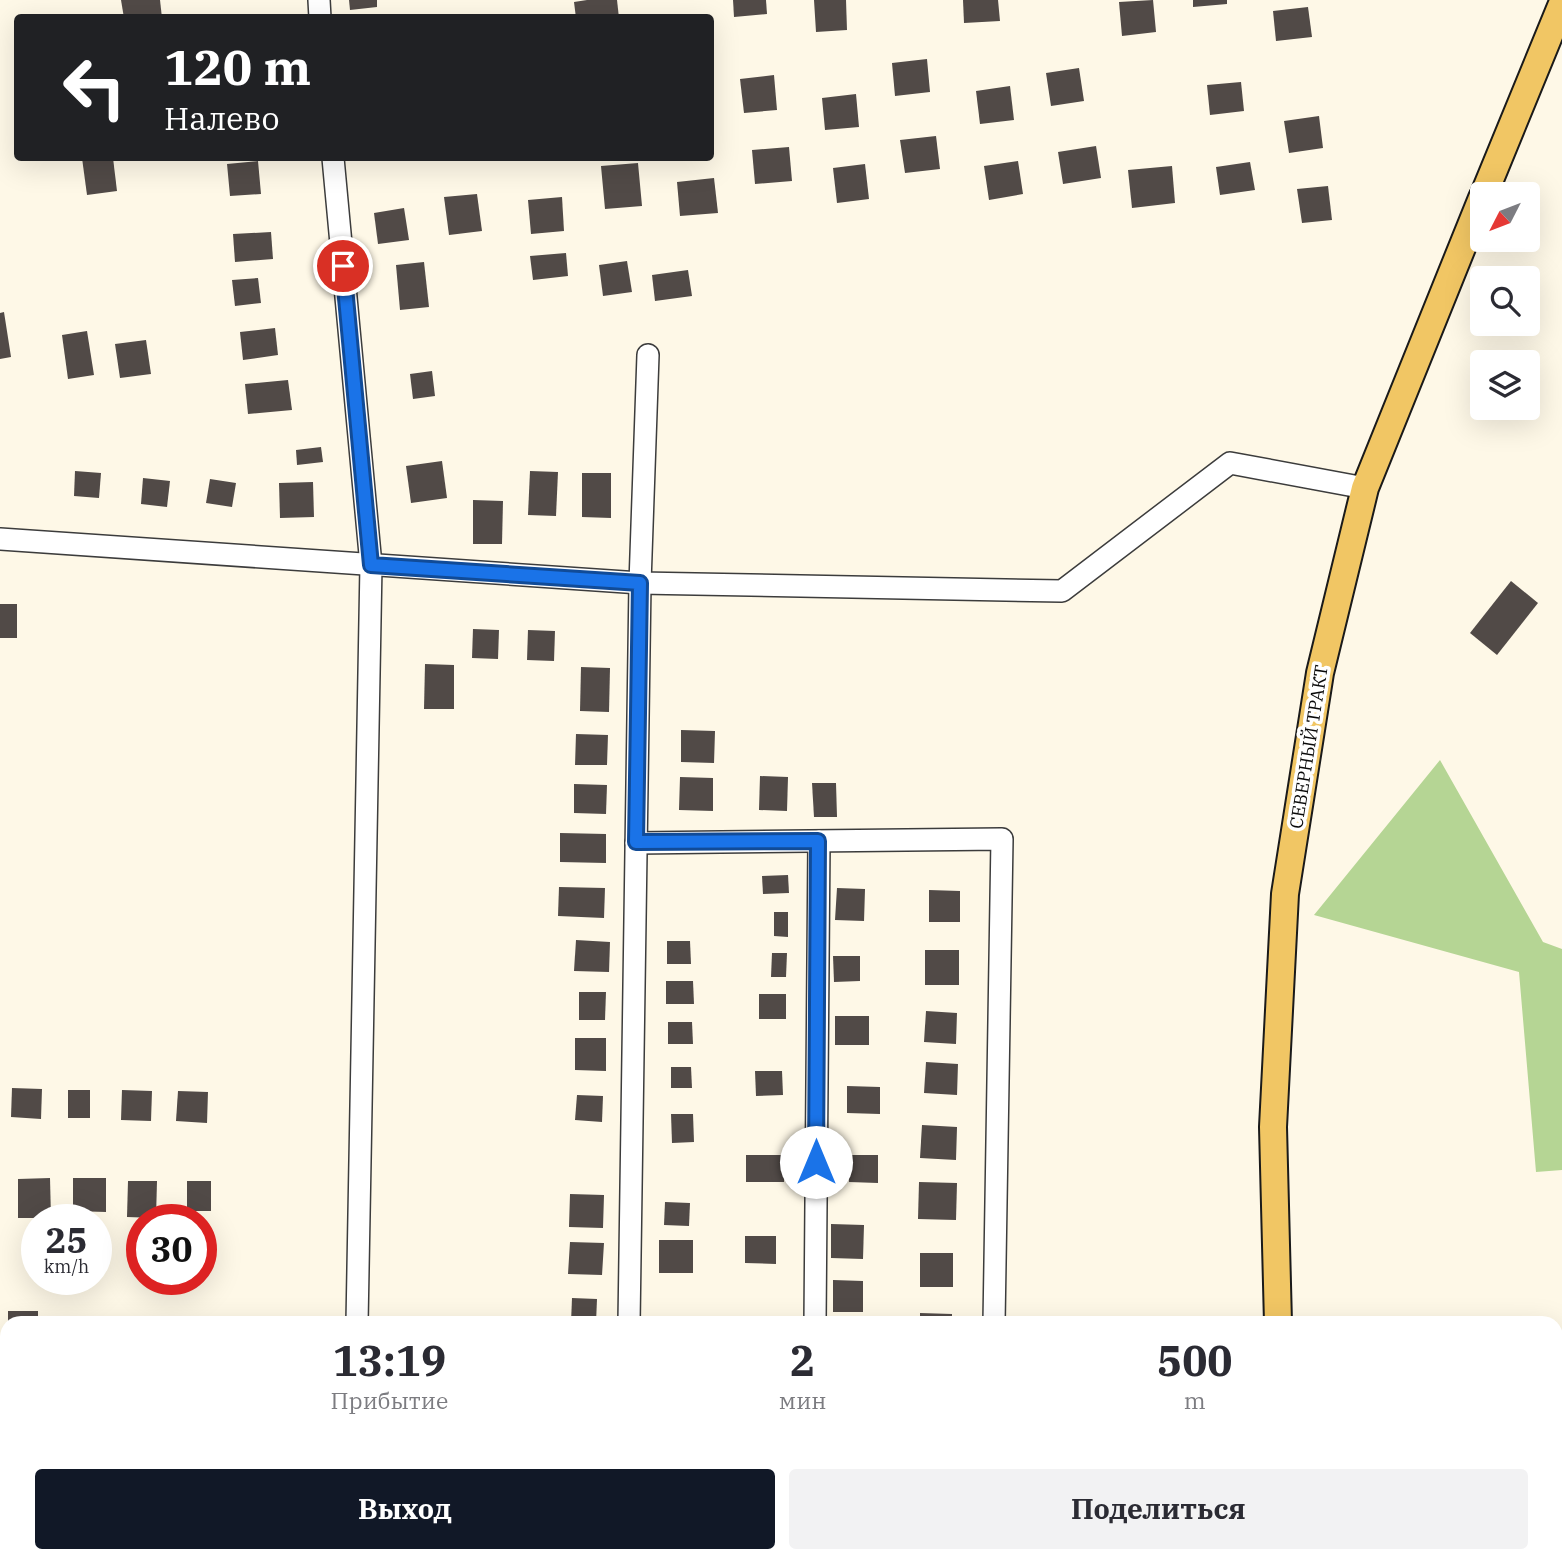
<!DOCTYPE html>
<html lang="ru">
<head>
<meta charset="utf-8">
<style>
	body { margin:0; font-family:"IBM Plex Serif",serif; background:#f2f2f3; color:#2b2b33; height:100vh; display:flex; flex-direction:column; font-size:26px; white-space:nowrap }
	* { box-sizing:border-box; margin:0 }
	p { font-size:23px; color:#7c7c81 }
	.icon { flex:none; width:38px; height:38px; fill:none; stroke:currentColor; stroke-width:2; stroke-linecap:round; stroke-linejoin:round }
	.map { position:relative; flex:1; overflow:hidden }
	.details { position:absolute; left:0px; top:1316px; width:1563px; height:247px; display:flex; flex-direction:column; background:#fff; border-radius:21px 21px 0 0; box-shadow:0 7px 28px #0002 }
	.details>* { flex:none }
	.guide { position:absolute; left:14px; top:14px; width:700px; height:147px; border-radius:7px; box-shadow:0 7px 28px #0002; background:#202124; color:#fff; overflow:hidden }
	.needle { width:46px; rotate:228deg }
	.controls { position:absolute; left:1470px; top:182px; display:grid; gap:14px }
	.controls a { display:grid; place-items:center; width:70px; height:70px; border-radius:7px; background:#fff; box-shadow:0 7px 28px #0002; font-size:35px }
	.speed { position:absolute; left:21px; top:1204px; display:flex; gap:14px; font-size:35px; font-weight:700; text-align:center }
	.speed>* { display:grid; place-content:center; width:91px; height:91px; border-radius:50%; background:#fff; box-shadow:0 7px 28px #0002; line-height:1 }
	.speed small { font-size:18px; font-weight:400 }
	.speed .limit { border:10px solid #d22; background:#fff; color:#111 }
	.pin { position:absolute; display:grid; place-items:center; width:60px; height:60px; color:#fff; margin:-30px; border:4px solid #fff; border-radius:50%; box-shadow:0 2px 7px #0007 }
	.me { position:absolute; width:77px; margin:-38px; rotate:0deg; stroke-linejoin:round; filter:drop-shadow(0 0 5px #0008) }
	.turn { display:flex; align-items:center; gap:24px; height:147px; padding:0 35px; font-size:32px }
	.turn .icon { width:91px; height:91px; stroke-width:2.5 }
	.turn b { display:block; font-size:49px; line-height:60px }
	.eta { display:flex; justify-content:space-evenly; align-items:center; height:119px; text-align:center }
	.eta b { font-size:42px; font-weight:800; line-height:49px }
	.cta { display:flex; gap:14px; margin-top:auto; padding:14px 35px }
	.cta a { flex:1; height:80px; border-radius:7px; background:#111827; color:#fff; font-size:28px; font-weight:800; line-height:80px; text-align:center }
	.cta a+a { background:#f2f2f3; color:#2b2b33 }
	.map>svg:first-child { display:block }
</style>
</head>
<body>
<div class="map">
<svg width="1562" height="1562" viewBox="0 0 1562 1562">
	<rect width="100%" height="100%" fill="#fef8e7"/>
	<!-- forest -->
	<g fill="#b5d594">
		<path d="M1440 760 1543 942 1562 949V1170L1536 1172 1519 972 1314 915Z"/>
		<path d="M1556 1516 1562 1518V1562H1452L1451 1556H1556Z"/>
	</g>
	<!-- building -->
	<g fill="#514a47">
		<path d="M121 0H160L162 18H124Z"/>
		<path d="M349 0H377V7L350 10Z"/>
		<path d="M587 0H617L619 18H576L574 2Z"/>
		<path d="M733 0H766L767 14 734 17Z"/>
		<path d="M814 0H846L847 30 816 32Z"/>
		<path d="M963 0H998L1000 21 964 23Z"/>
		<path d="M1153 0 1156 32 1122 36 1119 2Z"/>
		<path d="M1193 0H1227V4L1193 7Z"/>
		<path d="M1308 7 1312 37 1276 41 1273 11Z"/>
		<path d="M927 59 930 92 895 96 892 63Z"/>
		<path d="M1079 68 1084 101 1051 106 1046 73Z"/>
		<path d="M774 75 777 110 744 113 740 79Z"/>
		<path d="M1241 82 1244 111 1210 115 1207 85Z"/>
		<path d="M1010 86 1014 120 980 124 976 91Z"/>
		<path d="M856 94 859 127 825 130 822 98Z"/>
		<path d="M1319 116 1323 148 1289 153 1284 121Z"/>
		<path d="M936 136 940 169 905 173 900 140Z"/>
		<path d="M1096 146 1101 178 1063 184 1058 152Z"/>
		<path d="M789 147 792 181 755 184 752 150Z"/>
		<path d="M82 158H113L117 191 87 195Z"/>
		<path d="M258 161 261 194 230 196 227 164Z"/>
		<path d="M1018 161 1023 194 989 200 984 166Z"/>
		<path d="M1250 162 1255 190 1220 195 1216 167Z"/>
		<path d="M638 163 642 206 605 209 601 166Z"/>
		<path d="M865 164 869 199 837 203 833 168Z"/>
		<path d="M1172 166 1175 203 1132 208 1128 170Z"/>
		<path d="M714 178 718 213 680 216 677 182Z"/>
		<path d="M1328 186 1332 220 1302 223 1297 189Z"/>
		<path d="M477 194 482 231 449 235 444 197Z"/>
		<path d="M562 197 564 231 531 234 528 200Z"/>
		<path d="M404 208 409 240 378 244 374 213Z"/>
		<path d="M271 232 273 259 235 262 233 234Z"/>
		<path d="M566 253 568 276 533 280 530 256Z"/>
		<path d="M627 261 632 292 603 296 599 265Z"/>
		<path d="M424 262 429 307 400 310 396 265Z"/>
		<path d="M688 270 692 296 655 301 652 275Z"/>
		<path d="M258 278 261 303 235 306 232 280Z"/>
		<path d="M4 312 11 357 0 359V313Z"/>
		<path d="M275 328 278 355 243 360 240 332Z"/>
		<path d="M87 331 94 375 68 379 62 335Z"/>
		<path d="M146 340 151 374 120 378 115 344Z"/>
		<path d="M432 371 435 396 413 399 410 374Z"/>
		<path d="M288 380 292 410 248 414 245 384Z"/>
		<path d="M321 447 323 462 297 465 296 450Z"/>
		<path d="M442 461 447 498 411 503 406 466Z"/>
		<path d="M75 471 101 473 99 498 74 496Z"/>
		<path d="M530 471 558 472 556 516 528 515Z"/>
		<path d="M582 473H611V518L582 517Z"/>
		<path d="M143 478 170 481 167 507 141 504Z"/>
		<path d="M210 479 236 483 232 507 206 503Z"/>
		<path d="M313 482 314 517 280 518 279 483Z"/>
		<path d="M473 500 503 501 502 544H473Z"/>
		<path d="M1511 581 1538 603 1497 655 1470 633Z"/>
		<rect x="0" y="604" width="17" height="34"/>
		<path d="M473 629 499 630 498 659 472 658Z"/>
		<path d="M528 630 555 631 554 661 527 660Z"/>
		<path d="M425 664 454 665V709H424Z"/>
		<path d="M581 667 610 668 609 712 580 711Z"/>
		<path d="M681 730 715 731 714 763 681 762Z"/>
		<path d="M576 734 608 735 607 765H575Z"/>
		<path d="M760 776 788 777 787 811 759 810Z"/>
		<path d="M680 777 713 778V811L679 810Z"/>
		<path d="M812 783H836L837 817H814Z"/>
		<path d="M574 784 607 785 606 814 574 813Z"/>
		<path d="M560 833 606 834V863L560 862Z"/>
		<path d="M788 875 789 893 763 894 762 876Z"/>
		<path d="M559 887 605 888 604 918 558 916Z"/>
		<path d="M837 888 865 889 864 921 835 920Z"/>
		<path d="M929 890 960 891V922H929Z"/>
		<path d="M774 912H788V937L774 936Z"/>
		<path d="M576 940 610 942 609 972 574 971Z"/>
		<path d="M667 941H690L691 964H667Z"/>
		<rect x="925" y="950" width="34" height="35"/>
		<path d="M772 953H787L786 977H771Z"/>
		<path d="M833 956H860V981L834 982Z"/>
		<path d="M666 981H693L694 1004H666Z"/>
		<path d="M579 992H606L605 1020H579Z"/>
		<rect x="759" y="994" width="27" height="25"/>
		<path d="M926 1011 957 1013 956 1044 924 1042Z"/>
		<rect x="835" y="1016" width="34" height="29"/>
		<path d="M668 1022H692L693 1044H668Z"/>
		<path d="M575 1038H606V1071L575 1070Z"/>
		<path d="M926 1062 958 1064 957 1095 924 1093Z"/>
		<path d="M671 1067H691L692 1088H671Z"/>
		<path d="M755 1071H782L783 1095 756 1096Z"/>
		<path d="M847 1086 880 1087V1114L847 1113Z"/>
		<path d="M12 1088 42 1089 41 1119 11 1117Z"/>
		<rect x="68" y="1090" width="22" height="28"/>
		<path d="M122 1090 152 1091 151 1121 121 1120Z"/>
		<path d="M178 1091 208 1092 207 1123 176 1121Z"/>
		<path d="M577 1095 603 1096 602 1122 575 1120Z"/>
		<path d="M671 1114H693L694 1142 672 1143Z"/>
		<path d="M922 1125 957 1127 956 1160 920 1158Z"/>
		<rect x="746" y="1155" width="38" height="27"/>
		<path d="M849 1155H878V1183L849 1182Z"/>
		<path d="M50 1178 51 1218H18V1179Z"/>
		<path d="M73 1178H106V1212L73 1211Z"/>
		<path d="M128 1181H157L156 1218 127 1217Z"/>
		<rect x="187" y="1181" width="24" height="30"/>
		<path d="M919 1182 957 1183 956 1220 918 1219Z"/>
		<path d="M570 1194 604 1195 603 1228 569 1227Z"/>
		<path d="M665 1202 690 1203 689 1226 664 1225Z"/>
		<path d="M831 1224 864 1225 863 1259 831 1258Z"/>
		<path d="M745 1236H776V1264L745 1263Z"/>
		<rect x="659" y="1240" width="34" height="33"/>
		<path d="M570 1242 604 1243 602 1275 568 1274Z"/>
		<rect x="920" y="1253" width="33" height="34"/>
		<path d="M833 1280 863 1281V1312H833Z"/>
		<path d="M572 1298 597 1299 596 1323H571Z"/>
		<rect x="8" y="1311" width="30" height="12"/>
		<path d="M920 1313 952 1314V1323H920Z"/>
		<path d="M64 1318 92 1319V1323H63Z"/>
		<path d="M658 1320 688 1321V1323H658Z"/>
		<path d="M559 1556 594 1557 593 1562H559Z"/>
		<rect x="643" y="1556" width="34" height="6"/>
	</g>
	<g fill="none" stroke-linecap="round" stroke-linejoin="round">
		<!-- minor casing -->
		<g stroke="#3c3c3c" stroke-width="24">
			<g id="minor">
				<path d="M319 0 320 18"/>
				<path d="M333 158 371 565 357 1323"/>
				<path d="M0 539 640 583 1062 591 1230 463 1365 488"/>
				<path d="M636 843 1002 839 994 1323"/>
				<path d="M629 1323 640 583 648 355"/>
				<path d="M815 1323 819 841"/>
				<path d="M353 1562V1556"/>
				<path d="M626 1562V1556"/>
				<path d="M731 1562 738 1556"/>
			</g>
		</g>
		<!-- major casing -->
		<g stroke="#1a1a1a" stroke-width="30">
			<g id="major">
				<path d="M1484 194 1562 4"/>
				<path d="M1278 1323 1273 1127 1285 894 1320 673 1365 488 1482 198"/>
				<path d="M1291 1556V1562"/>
			</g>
		</g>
		<!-- minor -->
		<use href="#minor" stroke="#fff" stroke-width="21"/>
		<!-- major -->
		<use href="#major" stroke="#f1c664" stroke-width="26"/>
	</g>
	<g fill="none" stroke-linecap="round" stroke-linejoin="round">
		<!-- route casing -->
		<g stroke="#114b97" stroke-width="18">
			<path id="route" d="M343 266 371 565 640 583 636 842 818 841 816 1162"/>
		</g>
		<!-- route -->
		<use href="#route" stroke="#1a73e8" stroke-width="12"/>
	</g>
	<g text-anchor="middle" stroke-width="7" stroke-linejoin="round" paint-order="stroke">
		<!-- street labels -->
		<g font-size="18" fill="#090909" stroke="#fff">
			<text transform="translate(1309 747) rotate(-81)" y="6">СЕВЕРНЫЙ ТРАКТ</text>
		</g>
	</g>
</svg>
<div class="controls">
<a><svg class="needle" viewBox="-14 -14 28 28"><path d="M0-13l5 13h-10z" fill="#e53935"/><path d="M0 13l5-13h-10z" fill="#7c7c81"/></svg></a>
<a><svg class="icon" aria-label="search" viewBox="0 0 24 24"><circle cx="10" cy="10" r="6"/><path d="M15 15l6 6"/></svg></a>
<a><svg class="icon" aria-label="layers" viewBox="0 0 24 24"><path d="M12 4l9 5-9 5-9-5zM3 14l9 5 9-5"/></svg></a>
</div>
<div class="speed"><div>25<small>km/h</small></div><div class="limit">30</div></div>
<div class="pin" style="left:343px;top:266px;background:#d93025"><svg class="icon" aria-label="arrive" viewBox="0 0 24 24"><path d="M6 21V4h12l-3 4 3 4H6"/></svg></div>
<svg class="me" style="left:816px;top:1162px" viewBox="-20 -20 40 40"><circle r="19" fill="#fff"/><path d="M0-13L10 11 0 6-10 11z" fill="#1a73e8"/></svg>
<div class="guide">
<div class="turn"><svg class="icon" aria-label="left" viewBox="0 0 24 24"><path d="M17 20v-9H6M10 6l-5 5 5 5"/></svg><div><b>120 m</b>Налево</div></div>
</div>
<section class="details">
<div class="eta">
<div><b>13:19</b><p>Прибытие</p></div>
<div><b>2</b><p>мин</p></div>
<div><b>500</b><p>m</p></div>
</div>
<div class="cta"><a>Выход</a><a>Поделиться</a></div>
</section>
</div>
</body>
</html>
